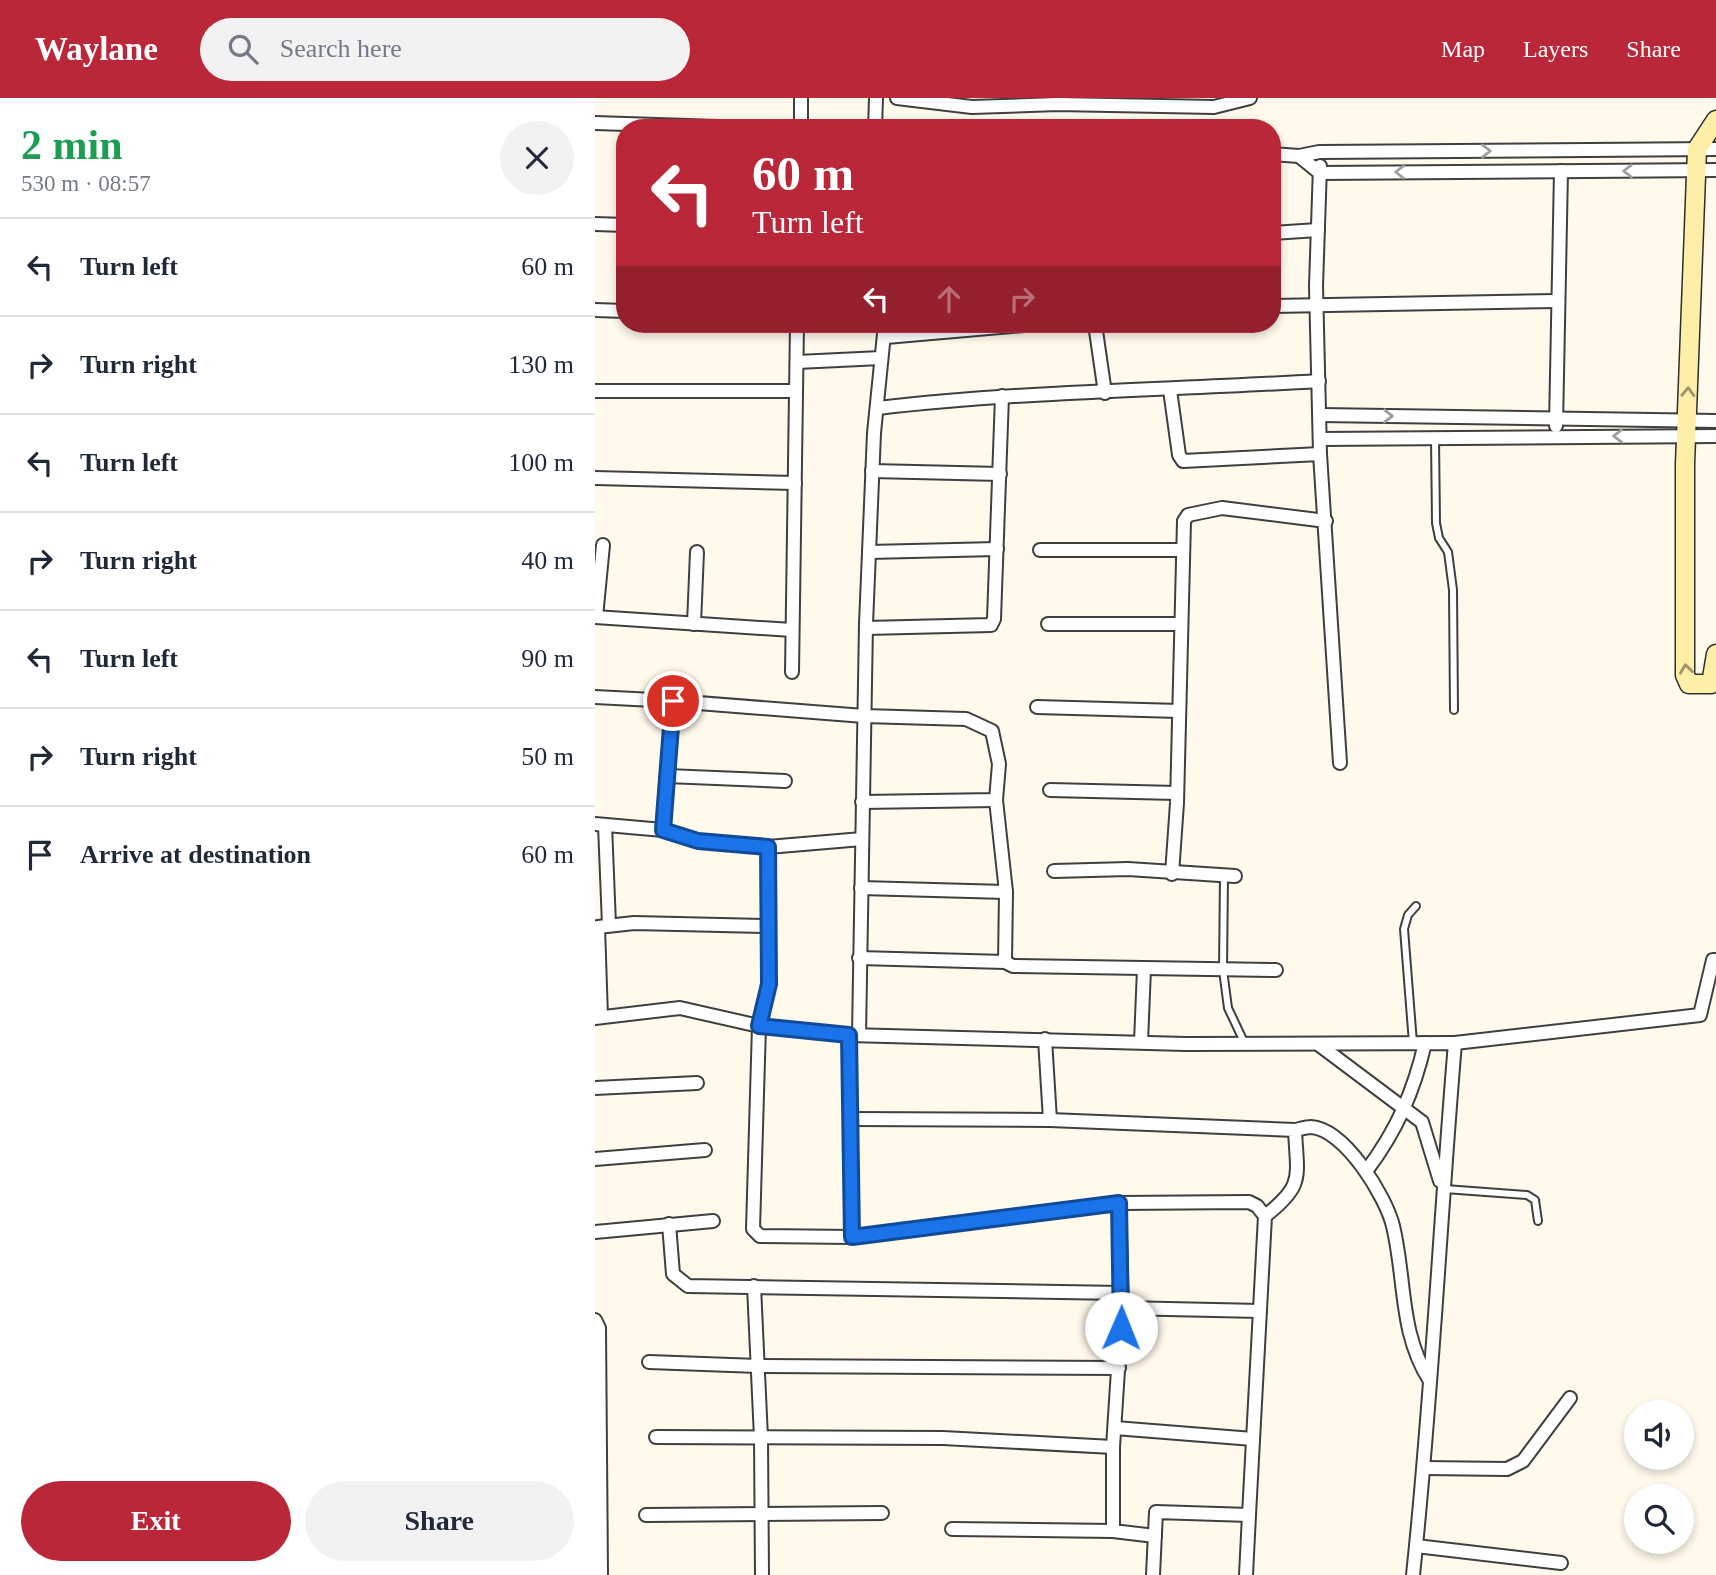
<!DOCTYPE html>
<html lang="en">
<head>
<meta charset="utf-8">
<style>
	body { margin:0; font-family:Georgia,serif; background:#f2f2f3; color:#1f2937; height:100vh; display:flex; flex-direction:column; font-size:26px; white-space:nowrap }
	* { box-sizing:border-box; margin:0 }
	p { font-size:23px; color:#747a83 }
	.icon { flex:none; width:38px; height:38px; fill:none; stroke:currentColor; stroke-width:2; stroke-linecap:round; stroke-linejoin:round }
	.map { position:relative; flex:1; overflow:hidden }
	.panel { display:flex; flex-direction:column; background:#fff; width:595px }
	.panel>* { flex:none }
	.banner { position:absolute; left:21px; top:21px; width:665px; height:214px; border-radius:28px; box-shadow:0 4px 10px #0003; background:#b92739; color:#fff; overflow:hidden }
	.tools { position:absolute; left:1029px; top:1302px; display:grid; gap:14px }
	.tools a { display:grid; place-items:center; width:70px; height:70px; border-radius:50%; background:#fff; box-shadow:0 4px 10px #0003; font-size:35px }
	.pin { position:absolute; display:grid; place-items:center; width:60px; height:60px; color:#fff; margin:-30px; border:4px solid #fff; border-radius:50%; box-shadow:0 2px 7px #0007 }
	.me { position:absolute; width:77px; margin:-38px; rotate:1deg; stroke-linejoin:round; filter:drop-shadow(0 0 5px #0008) }
	.turn { display:flex; align-items:center; gap:24px; height:147px; padding:0 21px; font-size:32px }
	.turn .icon { width:91px; height:91px; stroke-width:2.5 }
	.turn b { display:block; font-size:49px; line-height:60px }
	.lanes { display:flex; align-items:center; height:66px; padding:0 21px; background:#0003; justify-content:center; gap:35px; direction:ltr }
	.lanes .off { opacity:.35 }
	.round { display:grid; place-items:center; flex:none; width:74px; height:74px; border-radius:37px; background:#f2f2f3 }
	.headline { display:flex; align-items:center; justify-content:space-between; height:119px; padding:0 21px }
	h1 { font-size:42px; font-weight:700; line-height:52px; color:#1e9e55 }
	.action { display:flex; gap:14px; margin-top:auto; padding:14px 21px }
	.action a { flex:1; height:80px; border-radius:42px; background:#b92739; color:#fff; font-size:28px; font-weight:700; line-height:80px; text-align:center }
	.action a+a { background:#f2f2f3; color:#1f2937 }
	ul { padding:0; list-style:none }
	li { display:flex; align-items:center; gap:21px; height:98px; padding:0 21px; border-top:2px solid #e0e1e3 }
	li div { flex:1 }
	li b { display:block; font-size:26px }
	li em { font-style:normal }
	header { display:flex; align-items:center; gap:42px; box-sizing:border-box; height:98px; padding:0 35px; background:#b92739; color:#fff }
	header strong { font-size:33px }
	nav { display:flex; gap:38px; margin-inline-start:auto; font-size:24px }
	.search { width:490px; height:63px; background:#f2f2f3; display:flex; align-items:center; gap:18px; box-sizing:border-box; padding:0 24px; border-radius:38px; color:#747a83; font-size:26px }
	main { display:flex; flex:1; min-height:0 }
	.map>svg:first-child { display:block }
</style>
</head>
<body>
<header>
<strong>Waylane</strong>
<div class="search"><svg class="icon" aria-label="search" viewBox="0 0 24 24"><circle cx="10" cy="10" r="6"/><path d="M15 15l6 6"/></svg>Search here</div>
<nav><a>Map</a><a>Layers</a><a>Share</a></nav>
</header>
<main>
<section class="panel">
<div class="headline"><div><h1>2 min</h1><p>530 m · 08:57</p></div><a class="round"><svg class="icon" aria-label="close" viewBox="0 0 24 24"><path d="M6 6l12 12M18 6L6 18"/></svg></a></div>
<ul>
<li><svg class="icon" aria-label="left" viewBox="0 0 24 24"><path d="M17 20v-9H6M10 6l-5 5 5 5"/></svg><div><b>Turn left</b></div><em>60 m</em></li>
<li><svg class="icon" aria-label="right" viewBox="0 0 24 24"><path d="M7 20v-9h11M14 6l5 5-5 5"/></svg><div><b>Turn right</b></div><em>130 m</em></li>
<li><svg class="icon" aria-label="left" viewBox="0 0 24 24"><path d="M17 20v-9H6M10 6l-5 5 5 5"/></svg><div><b>Turn left</b></div><em>100 m</em></li>
<li><svg class="icon" aria-label="right" viewBox="0 0 24 24"><path d="M7 20v-9h11M14 6l5 5-5 5"/></svg><div><b>Turn right</b></div><em>40 m</em></li>
<li><svg class="icon" aria-label="left" viewBox="0 0 24 24"><path d="M17 20v-9H6M10 6l-5 5 5 5"/></svg><div><b>Turn left</b></div><em>90 m</em></li>
<li><svg class="icon" aria-label="right" viewBox="0 0 24 24"><path d="M7 20v-9h11M14 6l5 5-5 5"/></svg><div><b>Turn right</b></div><em>50 m</em></li>
<li><svg class="icon" aria-label="arrive" viewBox="0 0 24 24"><path d="M6 21V4h12l-3 4 3 4H6"/></svg><div><b>Arrive at destination</b></div><em>60 m</em></li>
</ul>
<div class="action"><a>Exit</a><a>Share</a></div>
</section>
<div class="map">
<svg width="1121" height="1477" viewBox="0 0 1121 1477">
	<rect width="100%" height="100%" fill="#fffaec"/>
	<g fill="none" stroke-linecap="round" stroke-linejoin="round">
		<!-- lane casing -->
		<g stroke="#3f3f3f" stroke-width="10">
			<g id="lane">
				<path d="M840 340 841 425 844 440 853 454 858 492 859 612"/>
				<path d="M629 778 628 872 633 910 650 946"/>
				<path d="M818 945 809 831 813 817 821 808"/>
				<path d="M850 1091 932 1097 940 1102 943 1123"/>
			</g>
		</g>
		<!-- street casing -->
		<g stroke="#3f3f3f" stroke-width="16">
			<g id="street">
				<path d="M302 0 377 9 463 6 619 9 655 0"/>
				<path d="M0 25 154 30"/>
				<path d="M206 30V0"/>
				<path d="M280 30 281 0"/>
				<path d="M1121 51 724 54 704 58 725 75 1121 72"/>
				<path d="M677 56 704 58"/>
				<path d="M725 68 721 188 725 356 745 665"/>
				<path d="M0 126 30 127"/>
				<path d="M677 135 723 132"/>
				<path d="M677 208 962 203"/>
				<path d="M0 212 30 213"/>
				<path d="M500 226 510 295"/>
				<path d="M291 239 441 226"/>
				<path d="M202 264 286 260"/>
				<path d="M575 292 584 357 588 363 725 356"/>
				<path d="M0 293H201"/>
				<path d="M283 310C429 293 577 292 724 283"/>
				<path d="M725 317 1121 323"/>
				<path d="M961 328 966 73"/>
				<path d="M726 341 1121 338"/>
				<path d="M277 373 405 376"/>
				<path d="M0 380 200 385"/>
				<path d="M445 452H588"/>
				<path d="M274 454 402 451"/>
				<path d="M0 519 197 532"/>
				<path d="M1 519 8 447"/>
				<path d="M99 526 102 454"/>
				<path d="M453 526H586"/>
				<path d="M271 530 396 527 399 521 407 298"/>
				<path d="M197 574 202 226"/>
				<path d="M0 599 78 603 68 732"/>
				<path d="M78 603 269 618 371 621 397 633 404 666 401 702 267 704"/>
				<path d="M442 609 584 613"/>
				<path d="M72 678 190 683"/>
				<path d="M455 692 582 695"/>
				<path d="M0 726 68 732 103 743 173 749"/>
				<path d="M10 727 14 827"/>
				<path d="M267 741 173 749 174 886 164 928 158 1131 165 1138 257 1139 524 1105 527 1210 518 1349V1433L560 1438"/>
				<path d="M459 773 533 771 640 778"/>
				<path d="M577 776 582 705 589 423 593 417 627 410 731 423"/>
				<path d="M266 790 411 794 401 702"/>
				<path d="M264 860 410 864 411 794"/>
				<path d="M410 864 418 868 681 872"/>
				<path d="M6 919 3 829 39 825 174 828"/>
				<path d="M0 920 85 910 164 928 254 937 591 946 860 945C845 1122 837 1300 818 1477"/>
				<path d="M254 937 257 1139"/>
				<path d="M264 937 271 526 279 335 290 226"/>
				<path d="M450 941 455 1022"/>
				<path d="M546 944 549 871"/>
				<path d="M860 945 1105 917 1118 862H1121"/>
				<path d="M723 946 827 1024 845 1083"/>
				<path d="M0 990 102 985"/>
				<path d="M255 1021 455 1022 700 1032C702 1079 710 1087 670 1118L654 1417 561 1414 558 1477"/>
				<path d="M700 1032C705 1031 711 1029 716 1029 750 1031 791 1099 798 1128 811 1182 804 1235 835 1283"/>
				<path d="M0 1061 110 1052"/>
				<path d="M772 1072C802 1032 819 993 830 945"/>
				<path d="M524 1105 654 1104 662 1108 670 1118"/>
				<path d="M74 1126 78 1176 93 1188 526 1195"/>
				<path d="M0 1134 118 1123"/>
				<path d="M159 1188 166 1340 167 1477"/>
				<path d="M527 1210 665 1213"/>
				<path d="M0 1222 4 1230 6 1477"/>
				<path d="M54 1264 163 1268 524 1270"/>
				<path d="M520 1330 658 1341"/>
				<path d="M61 1339 348 1340 518 1349"/>
				<path d="M829 1370 912 1371 928 1363 975 1300"/>
				<path d="M51 1417 287 1415"/>
				<path d="M357 1431 518 1433"/>
				<path d="M821 1448 966 1465"/>
				<path d="M651 1477 654 1417"/>
			</g>
		</g>
		<!-- secondary casing -->
		<g stroke="#2e2e2e" stroke-width="21">
			<path id="secondary" d="M1121 22 1102 51 1090 366V577L1094 586H1116L1121 556"/>
		</g>
		<!-- lane -->
		<use href="#lane" stroke="#fff" stroke-width="6"/>
		<!-- street -->
		<use href="#street" stroke="#fff" stroke-width="12"/>
		<!-- secondary -->
		<use href="#secondary" stroke="#fdeea8" stroke-width="18"/>
	</g>
	<!-- one-way arrows -->
	<defs><path id="oneway-chevron" d="M-2-3.5L2.5 0L-2 3.5" fill="none" stroke-width="1.6" stroke-linecap="round" stroke-linejoin="round" transform="scale(1.75)"/></defs>
	<g stroke="#9e9e9e">
		<use href="#oneway-chevron" transform="translate(891 53)"/>
		<use href="#oneway-chevron" transform="translate(1033 73) rotate(180)"/>
		<use href="#oneway-chevron" transform="translate(805 74) rotate(180)"/>
		<use href="#oneway-chevron" transform="translate(793 318) rotate(1)"/>
		<use href="#oneway-chevron" transform="translate(1023 338) rotate(179)"/>
	</g>
	<g stroke="#9d946a">
		<use href="#oneway-chevron" transform="translate(1093 294) rotate(-88)"/>
		<use href="#oneway-chevron" transform="translate(1091 571) rotate(-97)"/>
	</g>
	<g fill="none" stroke-linecap="round" stroke-linejoin="round">
		<!-- route casing -->
		<g stroke="#114b97" stroke-width="18">
			<path id="route" d="M78 603 68 732 103 743 173 749 174 886 164 928 254 937 257 1139 524 1105 526 1230"/>
		</g>
		<!-- route -->
		<use href="#route" stroke="#1a73e8" stroke-width="12"/>
	</g>
</svg>
<div class="tools">
<a><svg class="icon" aria-label="sound" viewBox="0 0 24 24"><path d="M4 9h4l5-4v14l-5-4H4zM17 9q2 3 0 6"/></svg></a>
<a><svg class="icon" aria-label="search" viewBox="0 0 24 24"><circle cx="10" cy="10" r="6"/><path d="M15 15l6 6"/></svg></a>
</div>
<div class="pin" style="left:78px;top:603px;background:#d93025"><svg class="icon" aria-label="arrive" viewBox="0 0 24 24"><path d="M6 21V4h12l-3 4 3 4H6"/></svg></div>
<svg class="me" style="left:526px;top:1230px" viewBox="-20 -20 40 40"><circle r="19" fill="#fff"/><path d="M0-13L10 11 0 6-10 11z" fill="#1a73e8"/></svg>
<div class="banner">
<div class="turn"><svg class="icon" aria-label="left" viewBox="0 0 24 24"><path d="M17 20v-9H6M10 6l-5 5 5 5"/></svg><div><b>60 m</b>Turn left</div></div>
<div class="lanes"><svg class="icon" aria-label="left" viewBox="0 0 24 24"><path d="M17 20v-9H6M10 6l-5 5 5 5"/></svg><svg class="icon off" aria-label="ahead" viewBox="0 0 24 24"><path d="M12 20V5M6 11l6-6 6 6"/></svg><svg class="icon off" aria-label="right" viewBox="0 0 24 24"><path d="M7 20v-9h11M14 6l5 5-5 5"/></svg></div>
</div>
</div>
</main>
</body>
</html>
